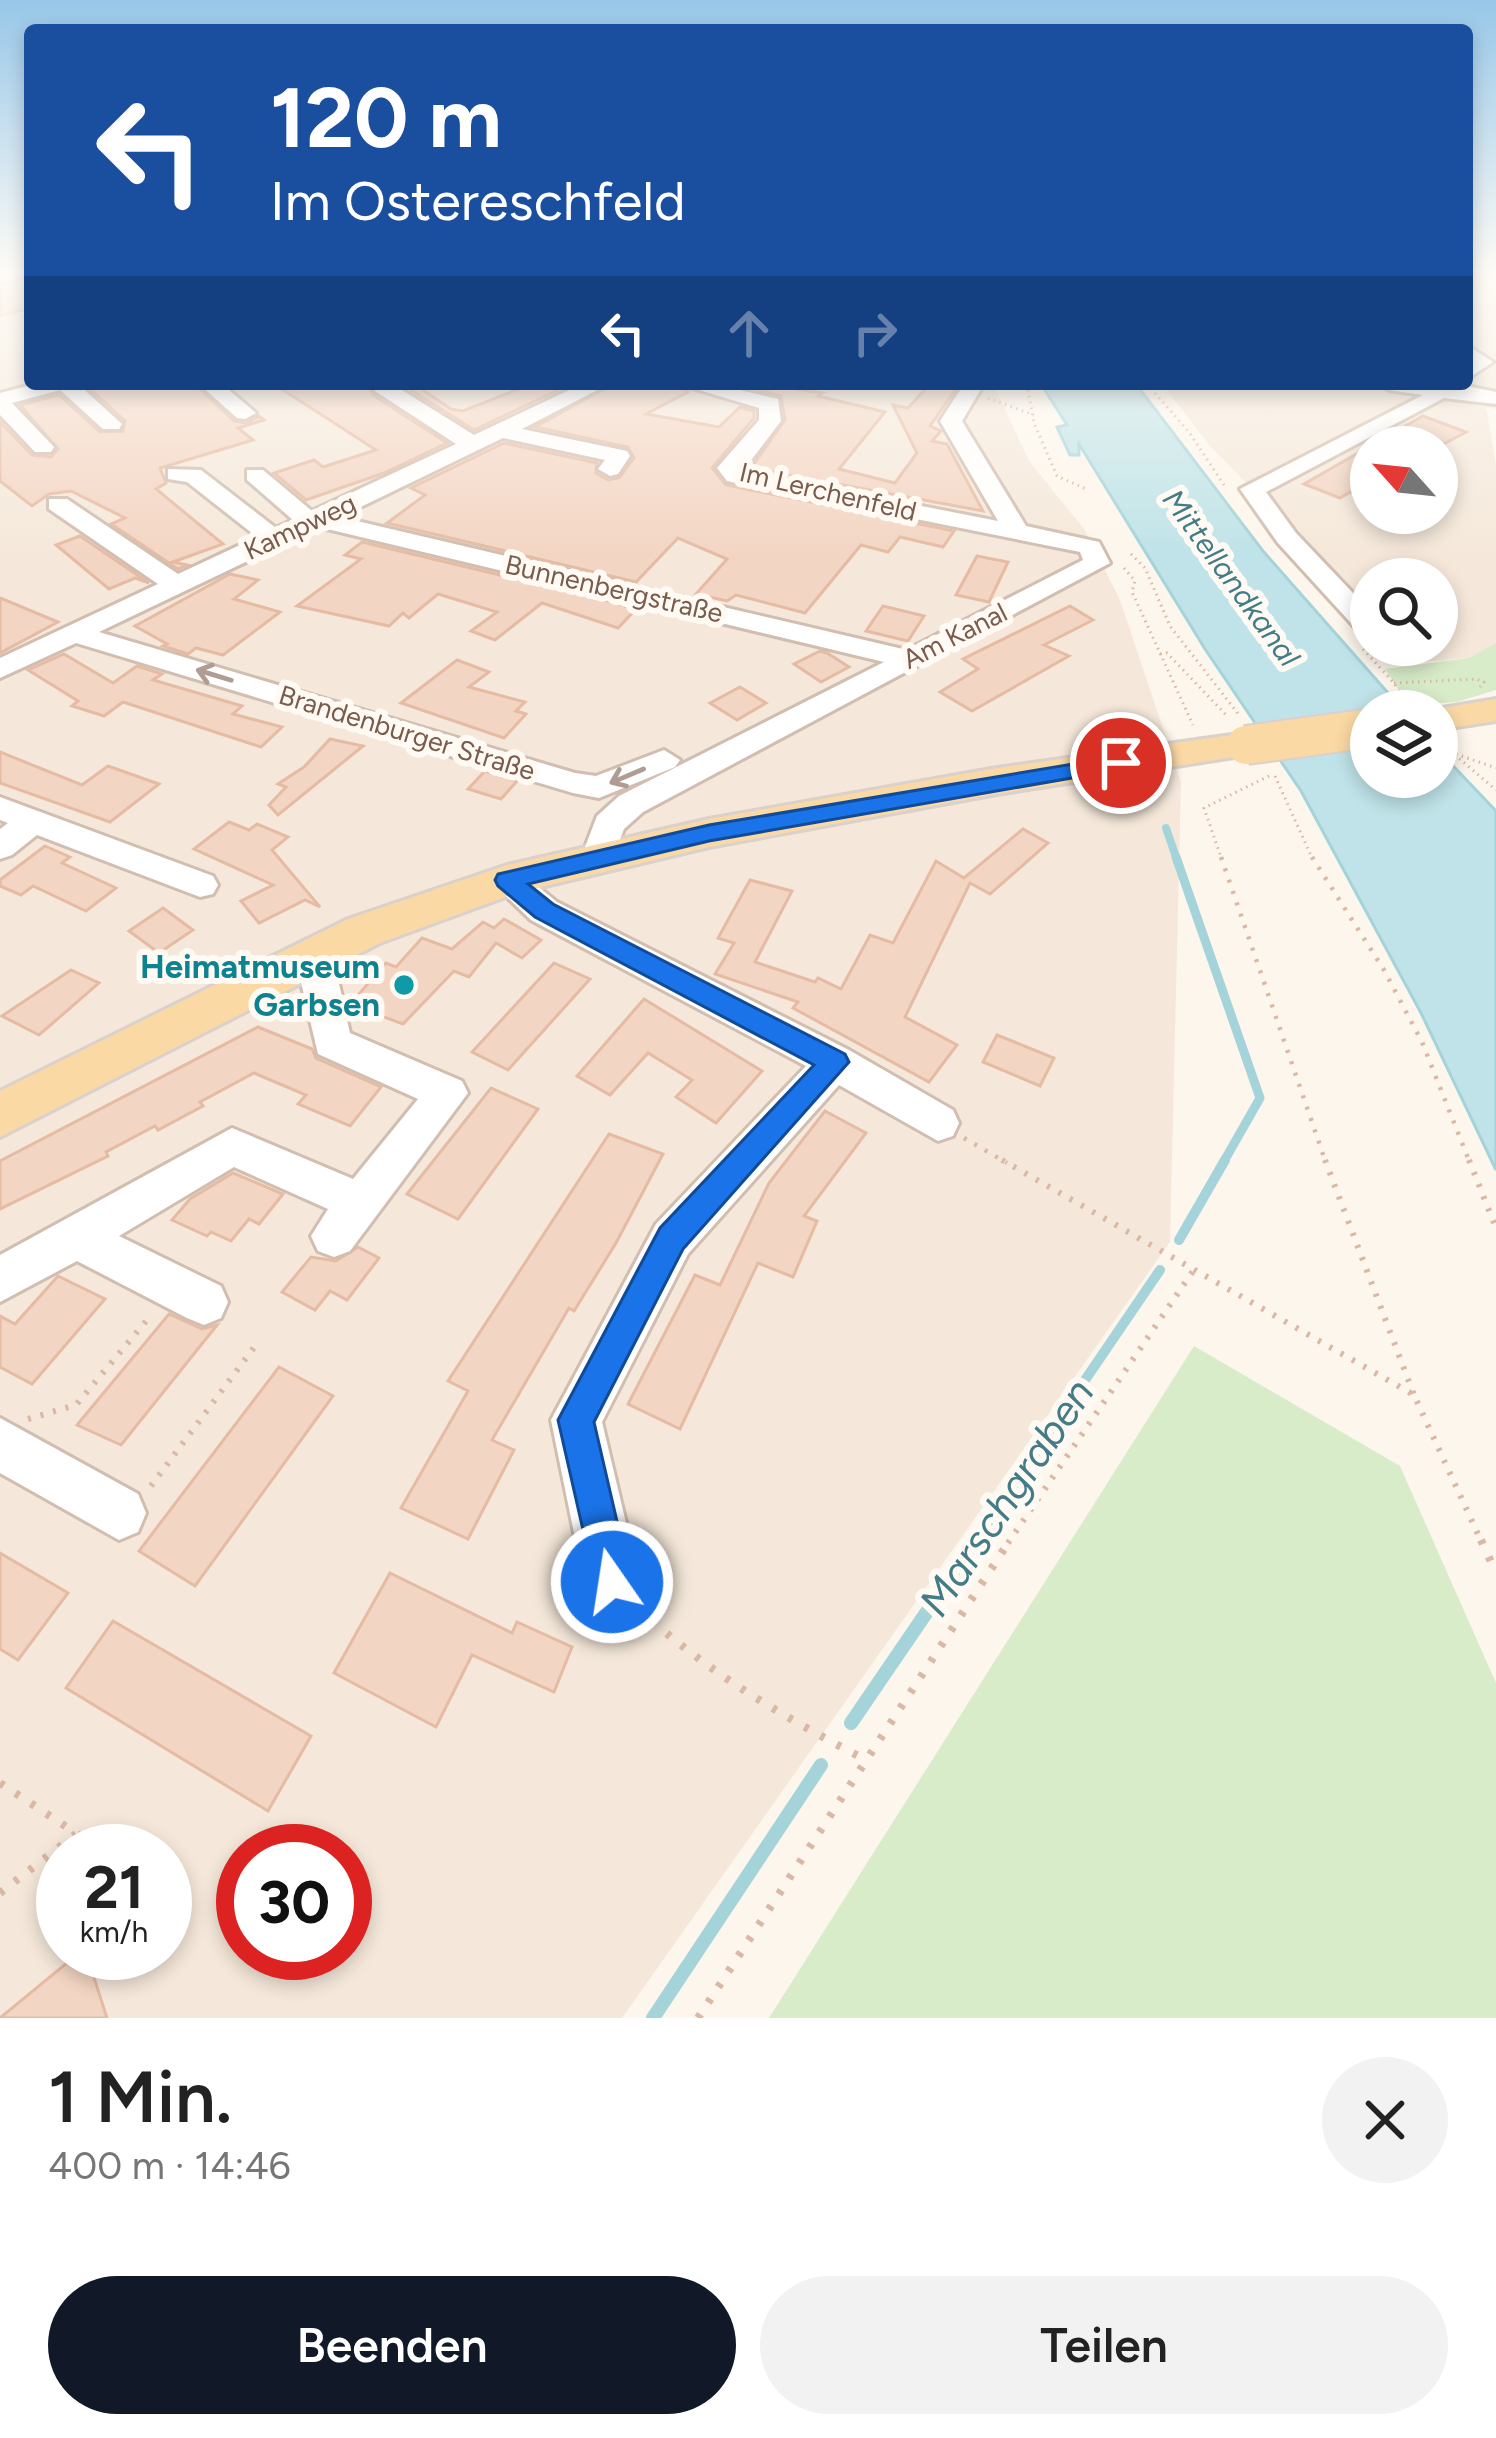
<!DOCTYPE html>
<html lang="de">
<head>
<meta charset="utf-8">
<style>
	body { margin:0; font-family:Figtree,sans-serif; background:#f2f2f2; color:#222; height:100vh; display:flex; flex-direction:column; font-size:45px; white-space:nowrap }
	* { box-sizing:border-box; margin:0 }
	p { font-size:39px; color:#767676 }
	.icon { flex:none; width:66px; height:66px; fill:none; stroke:currentColor; stroke-width:2; stroke-linecap:round; stroke-linejoin:round }
	.map { position:relative; height:2018px; overflow:hidden }
	.drawer { display:flex; flex-direction:column; background:#fff; flex:1 }
	.drawer>* { flex:none }
	.top-card { position:absolute; left:24px; top:24px; width:1449px; height:366px; border-radius:12px; box-shadow:0 6px 18px #0003; background:#1a4fa0; color:#fff; overflow:hidden }
	.needle { width:78px; rotate:297deg }
	.tools { position:absolute; left:1350px; top:426px; display:grid; gap:24px }
	.tools a { display:grid; place-items:center; width:108px; height:108px; border-radius:50%; background:#fff; box-shadow:0 6px 18px #0003; font-size:60px }
	.speed { position:absolute; left:36px; top:1824px; display:flex; gap:24px; font-size:60px; font-weight:700; text-align:center }
	.speed>* { display:grid; place-content:center; width:156px; height:156px; border-radius:50%; background:#fff; box-shadow:0 6px 18px #0003; line-height:1 }
	.speed small { font-size:30px; font-weight:400 }
	.speed .limit { border:18px solid #d22; background:#fff; color:#111 }
	.pin { position:absolute; display:grid; place-items:center; width:102px; height:102px; color:#fff; margin:-51px; border:6px solid #fff; border-radius:50%; box-shadow:0 3px 12px #0007 }
	.me { position:absolute; width:132px; margin:-66px; rotate:347deg; stroke-linejoin:round; filter:drop-shadow(0 0 9px #0008) }
	.turn { display:flex; align-items:center; gap:42px; height:252px; padding:0 48px; font-size:54px }
	.turn .icon { width:156px; height:156px; stroke-width:2.5 }
	.turn b { display:block; font-size:84px; line-height:102px }
	.lanes { display:flex; align-items:center; height:114px; padding:0 48px; background:#0003; justify-content:center; gap:60px; direction:ltr }
	.lanes .off { opacity:.35 }
	.round { display:grid; place-items:center; flex:none; width:126px; height:126px; border-radius:63px; background:#f2f2f2 }
	.head { display:flex; align-items:center; justify-content:space-between; height:204px; padding:0 48px }
	h1 { font-size:72px; font-weight:600; line-height:90px }
	.cta { display:flex; gap:24px; margin-top:auto; padding:24px 48px }
	.cta a { flex:1; height:138px; border-radius:72px; background:#111827; color:#fff; font-size:48px; font-weight:600; line-height:138px; text-align:center }
	.cta a+a { background:#f2f2f2; color:#222 }
	.map>svg:first-child { display:block }
</style>
</head>
<body>
<div class="map">
<svg width="1496" height="2018" viewBox="0 0 1496 2018">
	<rect width="100%" height="100%" fill="#fdf6ec"/>
	<!-- residential -->
	<g fill="#f5e8da" fill-rule="evenodd">
		<path d="M0 272H30V384H993L1029 461 1084 529 1120 600 1181 782 1170 1242 622 2018H0ZM63 1851H165V1953H63ZM243 1851H345V1953H243Z"/>
		<path d="M1467 272H1496V409L1486 407 1496 465V643L1470 658 1422 662 1405 645H1437V579H1371V610L1211 447 1162 384H1467ZM1371 447H1437V513H1371Z"/>
	</g>
	<!-- green -->
	<g fill="#d8ecc9">
		<path d="M1496 643V690L1457 702 1409 705 1385 669 1469 658Z"/>
		<path d="M1194 1346 1400 1466 1496 1683V2018H769Z"/>
	</g>
	<!-- water -->
	<path fill="#bfe3e8" stroke="#a5d3da" stroke-width="3" d="M1041 384H1136L1263 551 1404 711H1371V777H1437V749L1496 811V1170L1421 1013 1301 791 1205 649 1079 444V455H1070L1057 427 1067 425Z"/>
	<g fill="none" stroke-linecap="round" stroke-linejoin="round">
		<!-- stream-far3 -->
		<path stroke="#a5d3da" stroke-width="8" d="M1166 828 1177 860"/>
		<!-- stream-far2 -->
		<path stroke="#a5d3da" stroke-width="9" d="M1176 857 1260 1098 1223 1163"/>
		<!-- stream-far1 -->
		<g stroke="#a5d3da" stroke-width="10">
			<path d="M1179 1240 1225 1160"/>
			<path d="M974 1543 1160 1270"/>
		</g>
		<!-- stream -->
		<g stroke="#a5d3da" stroke-width="14">
			<path d="M851 1723 976 1540"/>
			<path d="M653 2018 821 1765"/>
		</g>
	</g>
	<!-- building -->
	<g fill="#f3d5c3" stroke="#e6bba3" stroke-width="3">
		<path d="M30 280V308L0 316V286Z"/>
		<path d="M85 384H195L234 421 247 423 259 416 264 420 238 428 253 440 160 468 166 483 156 489 223 544 173 562 187 565 178 569 111 524 125 518 71 491 49 494 32 506 0 481V422L32 455 51 457 58 449 20 405 59 395 100 432 123 431 125 421Z"/>
		<path d="M274 384H370L373 395 447 443 384 473 306 500 274 473 314 460 323 467 376 450Z"/>
		<path d="M401 384H414L451 409 463 411 531 384H571L474 430Z"/>
		<path d="M613 384H675L688 392 646 414 719 427 740 407 754 411V418L712 468 726 485 954 531 943 547 900 537 888 552 861 545 805 613 736 595 727 601 696 594 727 559 678 538 636 582 387 523 425 495 411 488 504 443 597 463 596 473 608 480 619 478 634 458 628 447 535 427Z"/>
		<path d="M764 384 822 393 818 396 885 412 839 469 895 483 917 453 893 405 908 408 930 384H959L930 426 941 431 932 441 947 444 983 511 751 468 785 420 781 396 758 390Z"/>
		<path d="M1423 416 1466 432 1438 447H1371V480L1340 498 1304 484Z"/>
		<path d="M80 536 149 583 135 578 109 589 56 545Z"/>
		<path d="M362 542 617 603 635 610 618 628 542 603 495 640 471 631 497 612 438 594 409 618 403 613 389 626 297 606 361 559 345 555Z"/>
		<path d="M977 556 1008 562 989 602 956 595Z"/>
		<path d="M230 574 258 580 234 599 280 612 223 655 196 648 188 654 163 646 167 644 135 626Z"/>
		<path d="M0 598 58 622 0 653Z"/>
		<path d="M883 606 924 616 908 641 866 631Z"/>
		<path d="M1070 606 1093 620 1044 645 1069 656 972 711 940 692 978 669 963 659Z"/>
		<path d="M820 651 827 653 849 667 821 682 794 664Z"/>
		<path d="M64 654 113 683 137 666 162 674 153 680 242 706 233 714 282 727 261 747 123 702 104 716 72 706 78 701 28 670Z"/>
		<path d="M457 660 489 672 469 687 525 702 516 711 526 714 504 738 401 703Z"/>
		<path d="M740 687 766 703 737 720 710 703Z"/>
		<path d="M330 739 363 746 278 815 269 805 286 787 278 784 304 767Z"/>
		<path d="M0 752 82 785 108 766 159 784 110 822 0 783Z"/>
		<path d="M485 771 517 781 501 799 468 789Z"/>
		<path d="M229 822 249 830 257 824 288 837 272 850 320 907 305 900 259 923 241 901 273 885 194 849Z"/>
		<path d="M1023 829 1048 843 990 894 970 883 905 1017 957 1045 929 1082 793 1008 798 1002 715 974 734 943 718 938 750 880 792 891 755 962 815 982 818 978 841 989 870 935 893 943 936 861 964 878Z"/>
		<path d="M45 846 70 857 62 863 116 888 86 911 33 886 21 895 0 886V880Z"/>
		<path d="M163 908 193 930 159 953 129 931Z"/>
		<path d="M504 919 541 940 522 958 496 943 469 977 454 971 403 1024 360 1008 359 994 386 963 396 967 422 938 452 949 483 922 494 928Z"/>
		<path d="M554 963 590 979 508 1070 472 1052Z"/>
		<path d="M71 970 99 983 39 1035 2 1016Z"/>
		<path d="M644 999 762 1071 716 1123 676 1097 692 1080 648 1053 610 1095 577 1076Z"/>
		<path d="M258 1027 312 1049 316 1058 381 1087 350 1126 298 1104 306 1095 254 1073 200 1102 203 1106 158 1130 155 1126 106 1152 108 1156 0 1209V1161Z"/>
		<path d="M997 1035 1054 1058 1040 1086 983 1062Z"/>
		<path d="M491 1088 538 1109 458 1219 407 1194Z"/>
		<path d="M825 1111 866 1133 804 1216 817 1221 793 1277 758 1263 680 1429 628 1404 695 1275 720 1285 769 1183Z"/>
		<path d="M609 1134 663 1154 616 1243 574 1311 569 1308 492 1440 514 1450 468 1539 401 1508 468 1391 448 1381Z"/>
		<path d="M233 1173 283 1194 259 1224 249 1219 231 1241 211 1232 207 1236 172 1220 190 1199Z"/>
		<path d="M358 1247 379 1258 347 1300 330 1291 315 1310 282 1292 311 1257 336 1261Z"/>
		<path d="M58 1276 105 1299 32 1384 0 1367V1316L15 1324Z"/>
		<path d="M169 1314 202 1329 217 1325 121 1445 77 1425Z"/>
		<path d="M279 1367 333 1396 195 1586 139 1551Z"/>
		<path d="M0 1553 68 1593 18 1660 0 1649Z"/>
		<path d="M390 1573 512 1633 517 1622 572 1647 554 1692 472 1655 436 1727 334 1673Z"/>
		<path d="M113 1621 311 1736 268 1811 66 1688Z"/>
		<path d="M79 1953H86L107 2018H0Z"/>
	</g>
	<g fill="none" stroke-linecap="round" stroke-linejoin="round">
		<!-- minor casing -->
		<g stroke="#d1beb0" stroke-width="6">
			<g id="minor">
				<path d="M0 272H30V275L0 282Z"/>
				<path d="M1487 272H1496V278Z"/>
				<path d="M1467 345 1493 362 1467 379Z"/>
				<path d="M35 384H78L122 424 119 429H103L60 390 12 403 54 447 51 452H35L0 415V393Z"/>
				<path d="M199 384H222L256 413 245 419 237 418Z"/>
				<path d="M374 384H392L474 435 582 384H609L522 429 627 451 630 456 618 474 610 476 598 469 605 460 503 438 340 517 907 650 1083 560 1080 552 727 481 717 468 759 420V408L679 384H714L778 399 781 421 743 471 998 521 940 421 964 384H984L962 421 1026 526 1099 542 1110 563 643 812 624 829 611 863H587L582 855 597 816 619 796 884 662 319 527 99 632 575 773 596 776 664 750 680 760 675 767 599 798 573 793 76 643 0 678V658L158 584 49 509V499H67L178 574 257 537 187 482 168 479V469L201 470 276 528 293 520 247 480V470H263L312 511 456 444 375 391Z"/>
				<path d="M1379 384H1457L1496 392V404L1444 398 1266 492 1296 533 1371 612V636L1361 634 1278 543 1240 489 1423 395 1389 390Z"/>
				<path d="M0 797 213 876 218 885 213 894 200 897 37 835 12 855 0 859V829L8 823 0 820Z"/>
				<path d="M507 868 519 871 557 902 849 1050 953 1110 959 1123 953 1136 938 1141 839 1085 688 1254 602 1422 640 1582 632 1602 612 1610 592 1602 584 1582 551 1420 656 1224 806 1066 531 920 489 880 495 871Z"/>
				<path d="M314 943 327 947 333 957 350 1033 462 1081 468 1093 350 1251 334 1257 318 1251 311 1236 328 1209 234 1167 119 1236 221 1286 228 1302 221 1318 204 1325 187 1318 77 1261 0 1302V1255L232 1128 353 1179 418 1099 318 1054 295 957 301 947Z"/>
				<path d="M0 1418 138 1494 146 1513 138 1532 119 1540 0 1473Z"/>
			</g>
		</g>
		<!-- major casing -->
		<g stroke="#dad1cd" stroke-width="6">
			<g id="major">
				<path d="M1496 699V721L1437 730V711H1424Z"/>
				<path d="M1246 733 1260 737 1265 745 1260 753 997 794 709 847 516 893 380 943 0 1137V1091L348 919 507 865 709 819 997 768Z"/>
			</g>
		</g>
		<!-- path-far3 -->
		<g stroke="#d9b8a5" stroke-width="3" stroke-dasharray="1.5 4.5" stroke-linecap="butt">
			<path d="M1027 384 1034 423 1057 476 1086 489"/>
			<path d="M1147 384 1189 432 1224 485"/>
			<path d="M988 398 1034 415"/>
			<path d="M1131 554 1145 568 1170 626 1239 715"/>
			<path d="M1124 568 1135 581 1132 592 1193 725"/>
			<path d="M1363 649 1394 683 1410 711"/>
			<path d="M1160 654 1167 653 1228 717"/>
			<path d="M1394 683 1476 679 1484 682 1480 687"/>
			<path d="M1441 743 1496 790"/>
			<path d="M1456 754 1496 768"/>
			<path d="M1275 776 1313 860"/>
			<path d="M1222 860 1204 808 1269 776"/>
		</g>
		<!-- path-far2 -->
		<g stroke="#d9b8a5" stroke-width="4.5" stroke-dasharray="3 9" stroke-linecap="butt">
			<path d="M1221 857 1326 1163"/>
			<path d="M1312 857 1384 970 1422 1042 1470 1163"/>
			<path d="M964 1138 1007 1163"/>
		</g>
		<!-- path-far1 -->
		<g stroke="#d9b8a5" stroke-width="6" stroke-dasharray="3 10" stroke-linecap="butt">
			<path d="M1002 1160 1414 1395 1482 1543"/>
			<path d="M1325 1160 1414 1395"/>
			<path d="M1469 1160 1496 1228"/>
			<path d="M28 1419 76 1405 152 1314"/>
			<path d="M151 1486 255 1346"/>
			<path d="M1008 1543 1193 1271"/>
		</g>
		<!-- path -->
		<g stroke="#d9b8a5" stroke-width="8" stroke-dasharray="4.5 14" stroke-linecap="butt">
			<path d="M1481 1540 1496 1573"/>
			<path d="M639 1609C708 1673 785 1718 868 1761"/>
			<path d="M0 1783 103 1851"/>
			<path d="M0 1893 76 1834"/>
			<path d="M698 2018 1010 1540"/>
		</g>
		<!-- minor -->
		<use href="#minor" fill="#fff" fill-rule="evenodd"/>
		<!-- major -->
		<use href="#major" fill="#fbd9a5" fill-rule="evenodd"/>
		<!-- major-bridge casing -->
		<g stroke="#dad1cd" stroke-width="42" stroke-linecap="butt">
			<path id="major-bridge" d="M1246 745 1371 728"/>
		</g>
		<!-- path-bridge -->
		<path stroke="#d9b8a5" stroke-width="3" stroke-dasharray="1.5 4.5" stroke-linecap="butt" d="M1409 711 1421 709"/>
		<!-- major-bridge -->
		<use href="#major-bridge" stroke="#fbd9a5" stroke-width="38"/>
	</g>
	<!-- one-way arrows -->
	<defs><path id="oneway-shaft" d="M-6 0H5M1.5-3L5.5 0L1.5 3" fill="none" stroke-width="1.6" stroke-linecap="round" stroke-linejoin="round" transform="scale(3)"/></defs>
	<g stroke="#af9d94">
		<use href="#oneway-shaft" transform="translate(214 675) rotate(-163)"/>
		<use href="#oneway-shaft" transform="translate(627 776) rotate(157)"/>
	</g>
	<!-- sky -->
	<linearGradient id="sky" x2="0" y2="1"><stop stop-color="#97c7e8"/><stop offset="0.49" stop-color="#fefbf6"/><stop offset="1" stop-color="#fefbf6" stop-opacity="0"/></linearGradient>
	<rect width="1496" height="555" fill="url(#sky)"/>
	<!-- route -->
	<path fill="#1a73e8" stroke="#114b97" stroke-width="3" d="M1121 756 1133 763 1129 768 709 841 528 884 553 904 845 1054 849 1062 683 1249 594 1422 631 1582 625 1596 612 1601 598 1596 558 1420 660 1228 814 1065 535 917 498 886 495 880 498 874 709 825Z"/>
	<!-- markers -->
	<circle fill="#0f9aa8" stroke="#fffaf3" stroke-width="4.5" cx="404" cy="985" r="12"/>
	<g text-anchor="middle" stroke-width="12" stroke-linejoin="round" paint-order="stroke">
		<!-- far-street labels -->
		<g font-size="27" fill="#7a5c4d" stroke="#fffaf3">
			<text transform="translate(828 492) rotate(13)" y="9">Im Lerchenfeld</text>
			<text transform="translate(300 527) rotate(-25)" y="9">Kampweg</text>
			<text transform="translate(614 589) rotate(13)" y="9">Bunnenbergstraße</text>
			<text transform="translate(955 636) rotate(-27)" y="9">Am Kanal</text>
			<text transform="translate(407 733) rotate(17)" y="9">Brandenburger Straße</text>
		</g>
		<!-- far-water labels -->
		<g font-size="30" font-style="italic" fill="#437c86" stroke="#fffaf3">
			<text transform="translate(1231 578) rotate(54)" y="10">Mittellandkanal</text>
		</g>
		<!-- culture labels -->
		<g font-size="33" font-weight="bold" fill="#0d838f" stroke="#fffaf3" text-anchor="end">
			<text x="380" y="978">Heimatmuseum<tspan x="380" dy="38">Garbsen</tspan></text>
		</g>
		<!-- near-water labels -->
		<g font-size="42" font-style="italic" fill="#437c86" stroke="#fffaf3">
			<text transform="translate(1006 1497) rotate(-56)" y="15">Marschgraben</text>
		</g>
	</g>
</svg>
<div class="tools">
<a><svg class="needle" viewBox="-14 -14 28 28"><path d="M0-13l5 13h-10z" fill="#e53935"/><path d="M0 13l5-13h-10z" fill="#767676"/></svg></a>
<a><svg class="icon" aria-label="search" viewBox="0 0 24 24"><circle cx="10" cy="10" r="6"/><path d="M15 15l6 6"/></svg></a>
<a><svg class="icon" aria-label="layers" viewBox="0 0 24 24"><path d="M12 4l9 5-9 5-9-5zM3 14l9 5 9-5"/></svg></a>
</div>
<div class="speed"><div>21<small>km/h</small></div><div class="limit">30</div></div>
<div class="pin" style="left:1121px;top:763px;background:#d93025"><svg class="icon" aria-label="arrive" viewBox="0 0 24 24"><path d="M6 21V4h12l-3 4 3 4H6"/></svg></div>
<svg class="me" style="left:612px;top:1582px" viewBox="-20 -20 40 40"><circle r="17" fill="#1a73e8" stroke="#fff" stroke-width="3"/><path d="M0-11L8 9 0 5-8 9z" fill="#fff"/></svg>
<div class="top-card">
<div class="turn"><svg class="icon" aria-label="left" viewBox="0 0 24 24"><path d="M17 20v-9H6M10 6l-5 5 5 5"/></svg><div><b>120 m</b>Im Ostereschfeld</div></div>
<div class="lanes"><svg class="icon" aria-label="left" viewBox="0 0 24 24"><path d="M17 20v-9H6M10 6l-5 5 5 5"/></svg><svg class="icon off" aria-label="ahead" viewBox="0 0 24 24"><path d="M12 20V5M6 11l6-6 6 6"/></svg><svg class="icon off" aria-label="right" viewBox="0 0 24 24"><path d="M7 20v-9h11M14 6l5 5-5 5"/></svg></div>
</div>
</div>
<section class="drawer">
<div class="head"><div><h1>1 Min.</h1><p>400 m · 14:46</p></div><a class="round"><svg class="icon" aria-label="close" viewBox="0 0 24 24"><path d="M6 6l12 12M18 6L6 18"/></svg></a></div>
<div class="cta"><a>Beenden</a><a>Teilen</a></div>
</section>
</body>
</html>
